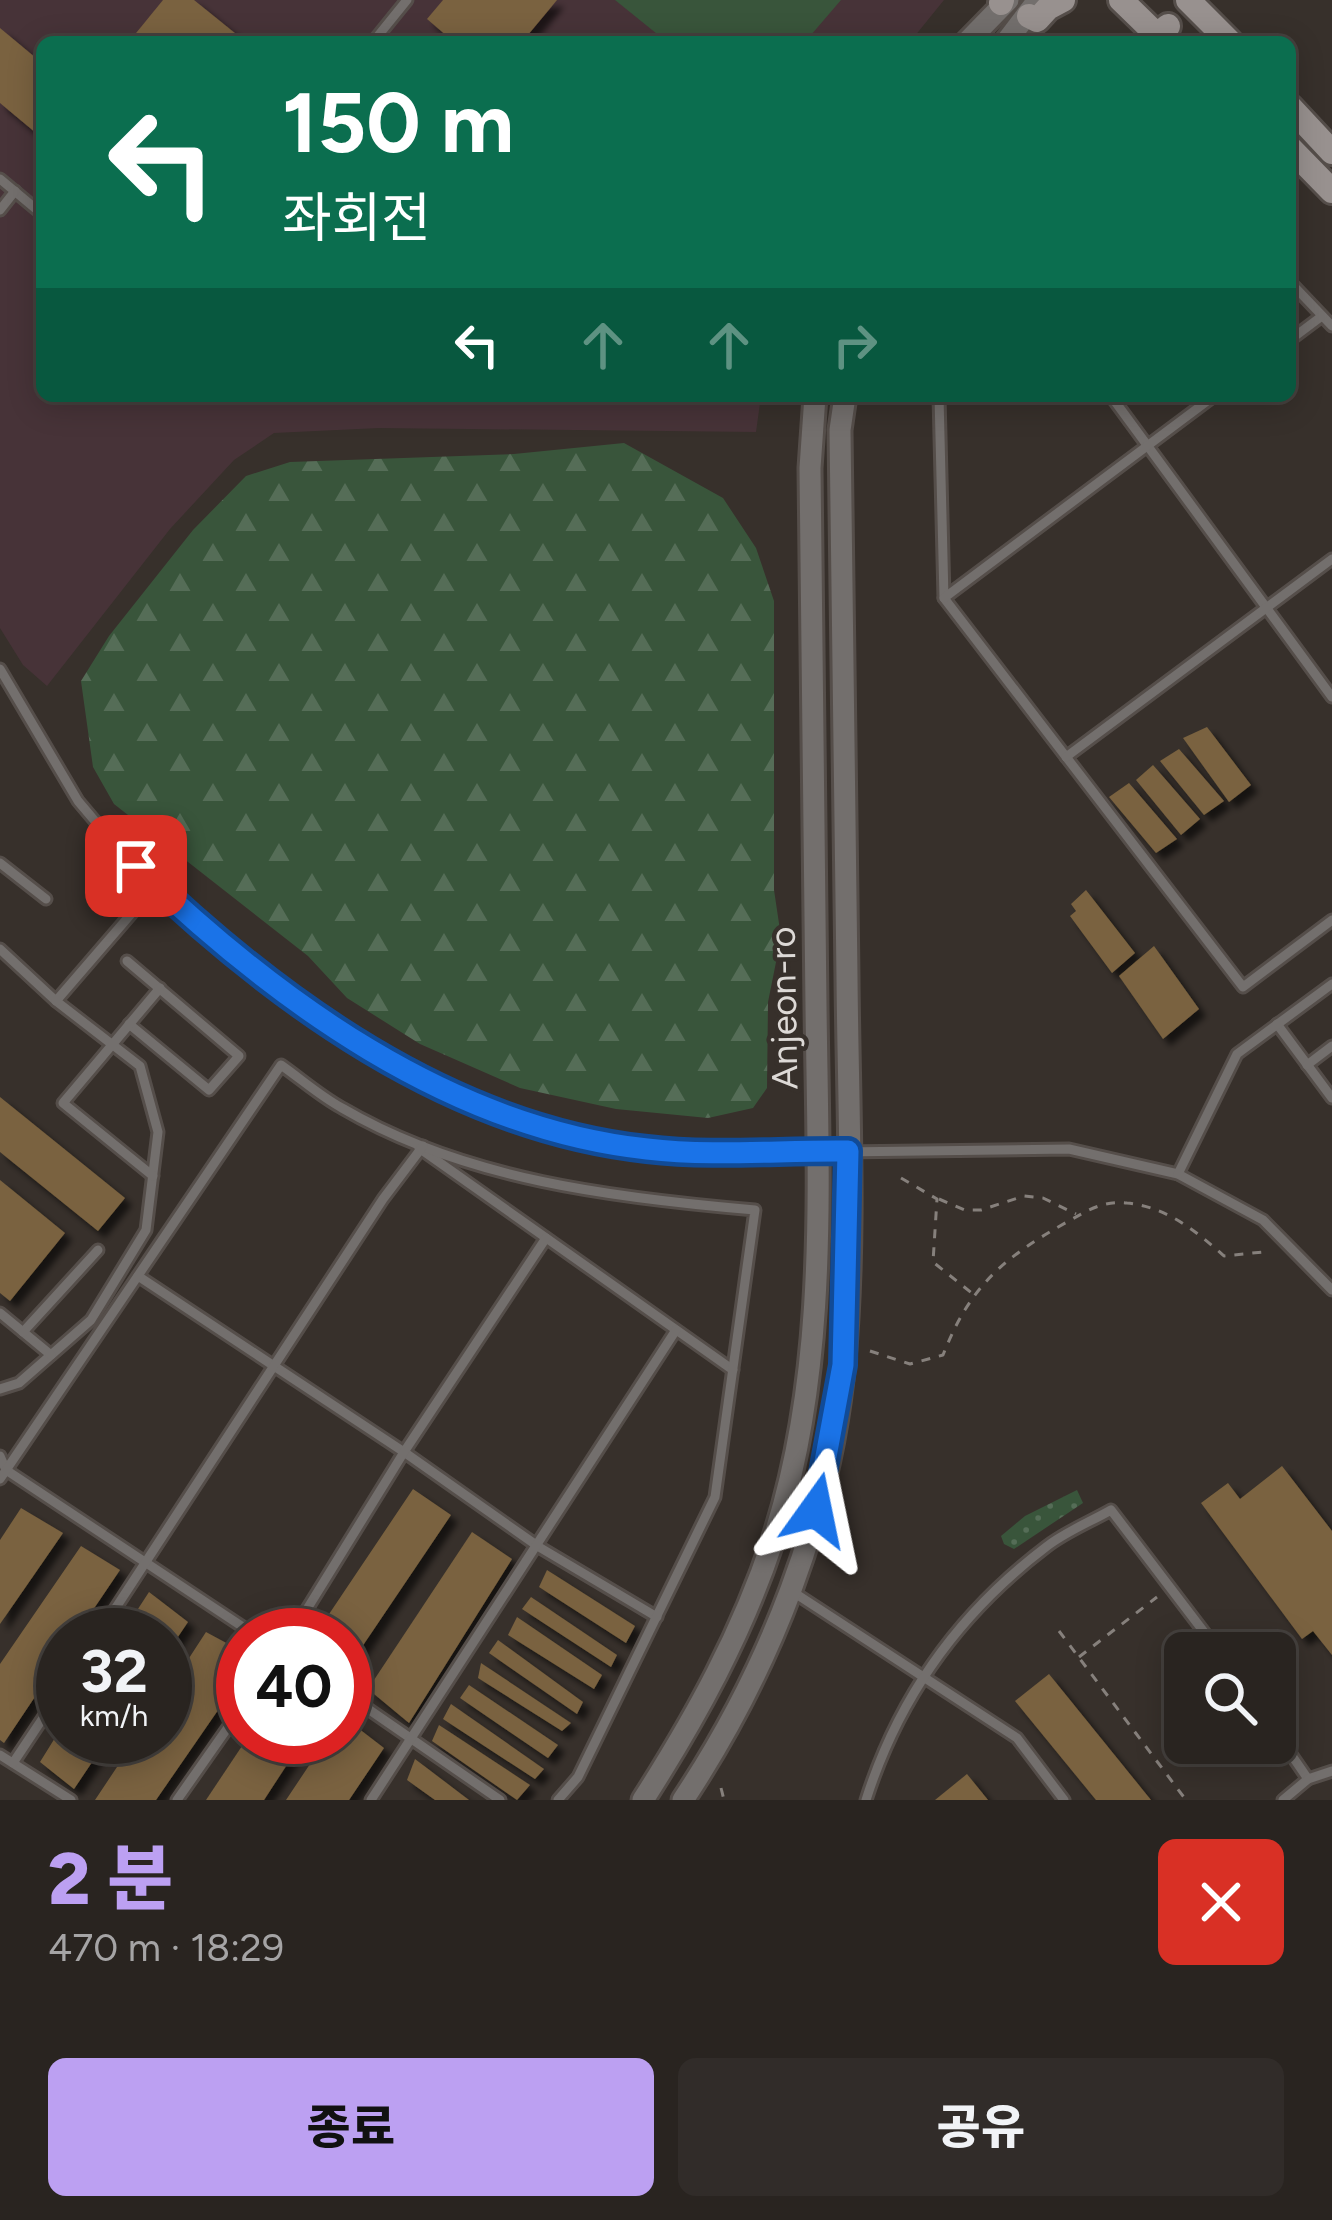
<!DOCTYPE html>
<html lang="ko">
<head>
<meta charset="utf-8">
<style>
	body { margin:0; font-family:Figtree,"Noto Sans KR",sans-serif; background:#312c29; color:#f1f3f6; height:100vh; display:flex; flex-direction:column; font-size:45px; white-space:nowrap }
	* { box-sizing:border-box; margin:0 }
	p { font-size:39px; color:#a5a4a5 }
	.icon { flex:none; width:66px; height:66px; fill:none; stroke:currentColor; stroke-width:2; stroke-linecap:round; stroke-linejoin:round }
	.map { position:relative; height:1800px; overflow:hidden }
	.side { display:flex; flex-direction:column; background:#292420; flex:1 }
	.side>* { flex:none }
	.guide { position:absolute; left:36px; top:36px; width:1260px; height:366px; border-radius:18px; box-shadow:0 6px 30px #0003,0 0 0 3px #45413e; background:#0b6e4f; color:#fff; overflow:hidden }
	.controls { position:absolute; left:1164px; top:1632px; display:grid; gap:24px }
	.controls a { display:grid; place-items:center; width:132px; height:132px; border-radius:18px; background:#292420; box-shadow:0 6px 30px #0003,0 0 0 3px #45413e; font-size:60px }
	.speed { position:absolute; left:36px; top:1608px; display:flex; gap:24px; font-size:60px; font-weight:700; text-align:center }
	.speed>* { display:grid; place-content:center; width:156px; height:156px; border-radius:50%; background:#292420; box-shadow:0 6px 30px #0003,0 0 0 3px #45413e; line-height:1 }
	.speed small { font-size:30px; font-weight:400 }
	.speed .limit { border:18px solid #d22; background:#fff; color:#111 }
	.pin { position:absolute; display:grid; place-items:center; width:102px; height:102px; color:#fff; margin:-51px; border-radius:24px; box-shadow:0 6px 18px #0006 }
	.me { position:absolute; width:132px; margin:-66px; rotate:12deg; stroke-linejoin:round; filter:drop-shadow(0 0 9px #0008) }
	.turn { display:flex; align-items:center; gap:42px; height:252px; padding:0 48px; font-size:54px }
	.turn .icon { width:156px; height:156px; stroke-width:2.5 }
	.turn b { display:block; font-size:84px; line-height:102px }
	.lanes { display:flex; align-items:center; height:114px; padding:0 48px; background:#0003; justify-content:center; gap:60px; direction:ltr }
	.lanes .off { opacity:.35 }
	.round { display:grid; place-items:center; flex:none; width:126px; height:126px; border-radius:18px; background:#312c29 }
	.overview { display:flex; align-items:center; justify-content:space-between; height:204px; padding:0 48px }
	h1 { font-size:72px; font-weight:800; line-height:90px; color:#bca0f2 }
	.button { display:flex; gap:24px; margin-top:auto; padding:24px 48px }
	.button a { flex:1; height:138px; border-radius:18px; background:#bca0f2; color:#111; font-size:48px; font-weight:800; line-height:138px; text-align:center }
	.button a+a { background:#312c29; color:#f1f3f6 }
	.map>svg:first-child { display:block }
</style>
</head>
<body>
<div class="map">
<svg width="1332" height="1800" viewBox="0 0 1332 1800">
	<defs>
		<pattern id="grass-dots" width="8" height="8" patternUnits="userSpaceOnUse" patternTransform="scale(3)"><rect width="8" height="8" fill="#39553b"/><path d="M2 2h.1M6 6h.1" fill="none" stroke="#556d57" stroke-width="1.8" stroke-linecap="round"/></pattern>
		<pattern id="forest-firs" width="22" height="20" patternUnits="userSpaceOnUse" patternTransform="scale(3)"><rect width="22" height="20" fill="#39553b"/><path d="M5 1l3.5 6h-7zM16 11l3.5 6h-7z" fill="#556d57"/></pattern>
		<filter id="shadow"><feDropShadow dx="7" dy="7" stdDeviation="3" flood-color="#0009"/></filter>
	</defs>
	<rect width="100%" height="100%" fill="#37302b"/>
	<!-- education -->
	<path fill="#473338" d="M0 0H944L910 42H42V396H761L756 432 379 428 274 433 234 460 170 529 47 686 23 665 0 628Z"/>
	<!-- grass -->
	<path fill="url(#grass-dots)" d="M1077 1490 1083 1503 1014 1549 1004 1544 1001 1536 1025 1516Z"/>
	<!-- forest -->
	<path fill="url(#forest-firs)" d="M624 443 723 498 756 548 774 601V890L781 937 768 1002 767 1088 753 1108 708 1118 616 1109 520 1088 420 1044 347 998 308 956 114 804 93 767 81 681 109 636 193 530 246 476 290 462 514 454Z"/>
	<!-- park -->
	<path fill="#39553b" d="M615 0H841L805 42H667Z"/>
	<!-- building -->
	<g fill="#7a623f" filter="url(#shadow)">
		<path d="M163 0H194L246 42H137L132 38Z"/>
		<path d="M443 0H557L522 42H454L427 19Z"/>
		<path d="M0 28 42 63V138L0 103Z"/>
		<path d="M1207 727 1251 785 1229 802 1183 738Z"/>
		<path d="M1179 749 1224 801 1204 815 1160 761Z"/>
		<path d="M1153 765 1200 819 1181 835 1136 780Z"/>
		<path d="M1129 783 1177 839 1156 853 1109 797Z"/>
		<path d="M1086 890 1135 953 1112 973 1070 916 1076 911 1071 904Z"/>
		<path d="M1154 946 1199 1009 1163 1039 1119 976Z"/>
		<path d="M0 1097 125 1198 98 1231 0 1152Z"/>
		<path d="M0 1180 65 1233 10 1301 0 1293Z"/>
		<path d="M1282 1466 1332 1531V1655L1313 1631 1302 1639 1201 1503 1228 1483 1240 1499Z"/>
		<path d="M413 1489 451 1515 345 1672V1635H315Z"/>
		<path d="M21 1508 63 1533 0 1624V1540Z"/>
		<path d="M472 1532 512 1559 409 1723 368 1689Z"/>
		<path d="M81 1546 120 1570 76 1635H63V1655L4 1743 0 1740V1664Z"/>
		<path d="M547 1570 635 1626 626 1643 539 1587Z"/>
		<path d="M149 1592 188 1622 165 1656V1635H121Z"/>
		<path d="M531 1597 617 1655 611 1667 522 1609Z"/>
		<path d="M517 1617 602 1675 594 1689 508 1635Z"/>
		<path d="M206 1632 243 1652V1674L156 1800H95L137 1737H165V1695Z"/>
		<path d="M498 1640 583 1702 577 1714 489 1653Z"/>
		<path d="M481 1663 571 1723 562 1731 478 1678Z"/>
		<path d="M1049 1674 1151 1800H1096L1015 1701Z"/>
		<path d="M469 1685 558 1745 548 1758 460 1698Z"/>
		<path d="M451 1704 544 1769 535 1779 443 1719Z"/>
		<path d="M345 1718 384 1748 349 1800H286L328 1737H345Z"/>
		<path d="M63 1725V1737H109L74 1789 40 1762Z"/>
		<path d="M439 1725 530 1785 517 1800 432 1741Z"/>
		<path d="M248 1737H305L264 1800H206Z"/>
		<path d="M415 1759 469 1800H435L407 1780Z"/>
		<path d="M967 1774 988 1800H935Z"/>
	</g>
	<g fill="none" stroke-linecap="round" stroke-linejoin="round">
		<!-- service casing -->
		<g stroke="#554e4a" stroke-width="15">
			<g id="service">
				<path d="M373 42 407 0"/>
				<path d="M0 179 42 214"/>
				<path d="M0 210 15 191"/>
				<path d="M1290 282 1332 326"/>
				<path d="M1290 340 1322 316"/>
				<path d="M939 396 944 598 1243 987 1332 920"/>
				<path d="M1111 396 1332 697"/>
				<path d="M944 598 1214 396"/>
				<path d="M0 669 78 801 116 846 156 885 285 993 350 1040 410 1074 484 1108 559 1133 645 1149 757 1153 1069 1149 1178 1174 1263 1220 1332 1290"/>
				<path d="M1066 757 1332 559"/>
				<path d="M0 863 46 899"/>
				<path d="M0 949 56 1001 140 1066 158 1132 146 1230 91 1320 19 1383 0 1389"/>
				<path d="M127 961 239 1056 209 1090 129 1024"/>
				<path d="M56 1001 156 885"/>
				<path d="M1277 1024 1332 1098"/>
				<path d="M1307 1065 1332 1046"/>
				<path d="M419 1148 733 1370"/>
				<path d="M1178 1174 1237 1054 1332 984"/>
				<path d="M153 1176 63 1103 160 988"/>
				<path d="M138 1276 404 1452 539 1547 657 1617"/>
				<path d="M0 1313 51 1355"/>
				<path d="M23 1332 98 1250"/>
				<path d="M0 1456 6 1470 255 1635"/>
				<path d="M0 1479 281 1065C301 1079 320 1096 342 1108 465 1180 615 1198 755 1210L715 1497 578 1777 558 1800"/>
				<path d="M790 1590 1017 1738 1064 1800"/>
				<path d="M98 1635 383 1199 423 1146"/>
				<path d="M291 1635 404 1452 546 1238"/>
				<path d="M345 1693 500 1800"/>
				<path d="M1275 1731 1308 1779"/>
				<path d="M0 1755 71 1800"/>
				<path d="M13 1763 63 1688"/>
				<path d="M177 1800 243 1706"/>
				<path d="M371 1800 676 1330"/>
				<path d="M866 1800C899 1696 959 1613 1046 1547 1065 1532 1090 1522 1111 1510L1220 1653"/>
				<path d="M1283 1800 1308 1779 1332 1771"/>
			</g>
		</g>
		<!-- tertiary casing -->
		<g stroke="#554e4a" stroke-width="27">
			<g id="tertiary">
				<path d="M967 42 1008 0"/>
				<path d="M1006 42 1038 0"/>
				<path d="M643 1800C696 1717 742 1634 773 1540 829 1369 818 1183 816 1006 814 827 812 648 810 468L815 396"/>
				<path d="M683 1800C770 1669 830 1517 844 1360 855 1233 848 1104 847 977 846 795 843 613 840 430L845 396"/>
			</g>
		</g>
		<!-- secondary casing -->
		<g stroke="#554e4a" stroke-width="30">
			<g id="secondary">
				<path d="M1121 0 1157 35 1168 26"/>
				<path d="M1188 0 1230 42"/>
				<path d="M1001 3 1002 0"/>
				<path d="M1029 16 1037 20 1048 8 1063 0"/>
				<path d="M1290 107 1332 152"/>
				<path d="M1290 148 1332 191"/>
			</g>
		</g>
		<!-- path -->
		<g stroke="#86807c" stroke-width="3" stroke-dasharray="9 9" stroke-linecap="butt">
			<path d="M901 1178 937 1199 933 1262 973 1294"/>
			<path d="M939 1199 965 1210H981L1024 1196 1043 1198 1076 1214"/>
			<path d="M870 1351 910 1364 943 1355C970 1286 1003 1258 1067 1222 1087 1211 1103 1200 1127 1203 1167 1207 1196 1231 1224 1256L1263 1252"/>
			<path d="M1059 1631 1186 1800"/>
			<path d="M1079 1657 1157 1597"/>
			<path d="M721 1788 724 1800"/>
		</g>
		<!-- service -->
		<use href="#service" stroke="#736f6d" stroke-width="9"/>
		<!-- tertiary -->
		<use href="#tertiary" stroke="#736f6d" stroke-width="21"/>
		<!-- secondary -->
		<use href="#secondary" stroke="#98918f" stroke-width="24"/>
	</g>
	<g fill="none" stroke-linecap="round" stroke-linejoin="round">
		<!-- route casing -->
		<g stroke="#114b97" stroke-width="30">
			<path id="route" d="M136 866C275 1000 450 1128 647 1149 714 1157 781 1150 848 1151L843 1365 816 1510"/>
		</g>
		<!-- route -->
		<use href="#route" stroke="#1a73e8" stroke-width="21"/>
	</g>
	<g text-anchor="middle" stroke-width="9" stroke-linejoin="round" paint-order="stroke">
		<!-- street labels -->
		<g font-size="36" fill="#ddd9d6" stroke="#37302b">
			<text transform="translate(783 1008) rotate(-91)" y="13">Anjeon-ro</text>
		</g>
	</g>
</svg>
<div class="controls">
<a><svg class="icon" aria-label="search" viewBox="0 0 24 24"><circle cx="10" cy="10" r="6"/><path d="M15 15l6 6"/></svg></a>
</div>
<div class="speed"><div>32<small>km/h</small></div><div class="limit">40</div></div>
<div class="pin" style="left:136px;top:866px;background:#d93025"><svg class="icon" aria-label="arrive" viewBox="0 0 24 24"><path d="M6 21V4h12l-3 4 3 4H6"/></svg></div>
<svg class="me" style="left:816px;top:1510px" viewBox="-20 -20 40 40"><path d="M0-17L14 15 0 8-14 15z" fill="#1a73e8" stroke="#fff" stroke-width="4"/></svg>
<div class="guide">
<div class="turn"><svg class="icon" aria-label="left" viewBox="0 0 24 24"><path d="M17 20v-9H6M10 6l-5 5 5 5"/></svg><div><b>150 m</b>좌회전</div></div>
<div class="lanes"><svg class="icon" aria-label="left" viewBox="0 0 24 24"><path d="M17 20v-9H6M10 6l-5 5 5 5"/></svg><svg class="icon off" aria-label="ahead" viewBox="0 0 24 24"><path d="M12 20V5M6 11l6-6 6 6"/></svg><svg class="icon off" aria-label="ahead" viewBox="0 0 24 24"><path d="M12 20V5M6 11l6-6 6 6"/></svg><svg class="icon off" aria-label="right" viewBox="0 0 24 24"><path d="M7 20v-9h11M14 6l5 5-5 5"/></svg></div>
</div>
</div>
<section class="side">
<div class="overview"><div><h1>2 분</h1><p>470 m · 18:29</p></div><a class="round" style="background:#d93025;color:#fff"><svg class="icon" aria-label="close" viewBox="0 0 24 24"><path d="M6 6l12 12M18 6L6 18"/></svg></a></div>
<div class="button"><a>종료</a><a>공유</a></div>
</section>
</body>
</html>
